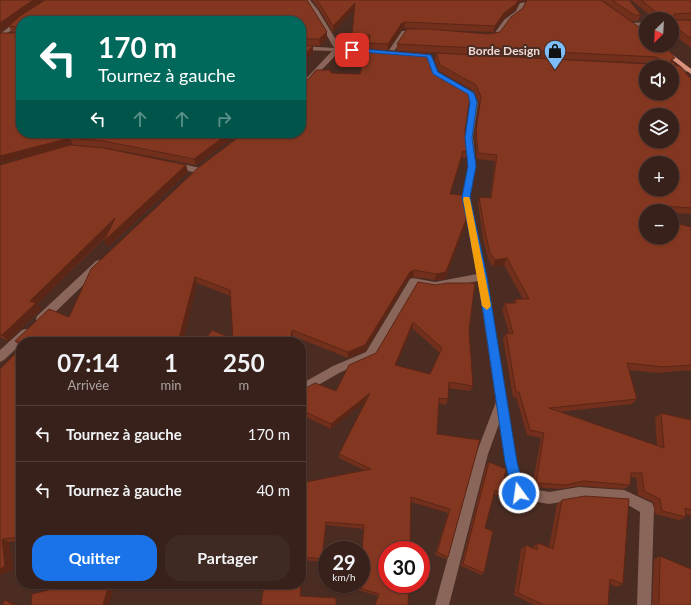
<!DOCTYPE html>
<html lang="fr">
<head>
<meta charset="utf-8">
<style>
	body { margin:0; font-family:Lato,sans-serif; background:#3f2923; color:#f1f3f6; height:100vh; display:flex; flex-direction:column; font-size:15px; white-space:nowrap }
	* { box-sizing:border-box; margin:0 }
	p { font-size:13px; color:#aba3a2 }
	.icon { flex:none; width:22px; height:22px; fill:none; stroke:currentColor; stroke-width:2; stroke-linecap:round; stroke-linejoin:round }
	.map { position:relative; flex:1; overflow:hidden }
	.details { position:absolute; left:16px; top:337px; width:290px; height:252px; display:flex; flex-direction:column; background:#38211a; border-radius:16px; box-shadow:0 1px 3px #0004,0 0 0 1px #523e39 }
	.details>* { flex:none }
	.guide { position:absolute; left:16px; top:16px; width:290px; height:122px; border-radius:16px; box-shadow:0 1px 3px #0004,0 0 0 1px #523e39; background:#00695c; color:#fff; overflow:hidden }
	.needle { width:26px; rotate:204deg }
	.fabs { position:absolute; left:639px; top:12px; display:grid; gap:8px }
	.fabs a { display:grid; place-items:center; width:40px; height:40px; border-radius:50%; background:#38211a; box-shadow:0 1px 3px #0004,0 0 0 1px #523e39; font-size:20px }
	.speed { position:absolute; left:318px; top:541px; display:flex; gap:8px; font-size:20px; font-weight:700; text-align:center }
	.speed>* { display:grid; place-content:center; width:52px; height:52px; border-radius:50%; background:#38211a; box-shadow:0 1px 3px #0004,0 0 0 1px #523e39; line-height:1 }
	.speed small { font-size:10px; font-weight:400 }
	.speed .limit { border:6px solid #d22; background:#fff; color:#111 }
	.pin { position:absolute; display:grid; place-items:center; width:34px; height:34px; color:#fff; margin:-17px; border-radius:8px; box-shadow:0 2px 6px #0006 }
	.me { position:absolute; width:44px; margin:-22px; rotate:346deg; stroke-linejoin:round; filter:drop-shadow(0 0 3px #0008) }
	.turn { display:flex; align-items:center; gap:14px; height:84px; padding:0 16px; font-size:18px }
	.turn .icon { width:52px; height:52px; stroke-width:2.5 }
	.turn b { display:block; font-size:28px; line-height:34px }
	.lanes { display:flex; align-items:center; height:38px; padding:0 16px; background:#0003; justify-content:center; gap:20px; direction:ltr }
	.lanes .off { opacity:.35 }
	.eta { display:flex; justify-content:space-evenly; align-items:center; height:68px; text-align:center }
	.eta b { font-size:24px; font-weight:700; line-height:28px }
	.button { display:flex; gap:8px; margin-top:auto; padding:8px 16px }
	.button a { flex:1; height:46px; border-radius:16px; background:#1a73e8; color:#fff; font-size:16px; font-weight:700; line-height:46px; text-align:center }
	.button a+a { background:#3f2923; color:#f1f3f6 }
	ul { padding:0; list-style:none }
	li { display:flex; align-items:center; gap:12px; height:56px; padding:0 16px; border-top:1px solid #523e39 }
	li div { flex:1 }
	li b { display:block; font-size:15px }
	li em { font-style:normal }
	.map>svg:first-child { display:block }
</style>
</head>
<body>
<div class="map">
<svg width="691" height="605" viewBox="0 0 691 605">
	<rect width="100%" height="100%" fill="#4a2c22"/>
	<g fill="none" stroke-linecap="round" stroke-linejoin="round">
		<!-- minor -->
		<g fill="#89655a" fill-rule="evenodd">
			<path d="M304 0H310L318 10 341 48 379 50 382 52 379 54 339 52 303 89 301 90V84L332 51 301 50V46L334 48 313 11Z"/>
			<path d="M530 0H536L535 4 524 5 521 13 508 22 498 37 485 38V36L494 34 504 20 516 11 520 3 530 2Z"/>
			<path d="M18 20 23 21 0 39V34Z"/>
			<path d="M646 22V26L630 27 627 25 630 23Z"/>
			<path d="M402 31 418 30 421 32 418 34H406L392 54H388L387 53Z"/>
			<path d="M427 55H431L438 72 446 77V79H442L433 74 426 56Z"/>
			<path d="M672 66 691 68V72L672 70V67H669Z"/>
			<path d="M456 85H460L473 92 478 103 473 137 476 166 470 197 487 277 517 462 524 487 549 492 579 487 624 490 652 503 654 508 651 605H637L640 512 623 502 579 499 549 504 514 498 505 462 499 424 488 454 449 605H435L476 454 496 402 478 281 435 290 416 286 374 358 341 372 301 395V384L333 366 366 352 410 279 413 278 435 282 477 274 462 197 468 166 465 137 470 103 468 94 456 87Z"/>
			<path d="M174 162 200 168 201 170 197 173 171 167V163Z"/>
			<path d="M99 260 104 264 102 267 45 322 41 323 37 322 36 319 37 316 96 261Z"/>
			<path d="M26 329 30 330 31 333 23 342H21V344L4 360 0 362V350L22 330Z"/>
		</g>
		<!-- major -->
		<path fill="#dc937d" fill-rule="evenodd" d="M653 45H660L691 69V74Z"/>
	</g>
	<!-- wall -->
	<g fill="#712f1c" fill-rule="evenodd">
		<path d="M0 0H44L40 3 45 0H307L327 32V38L320 46 302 45 313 46V52L301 65V68V21H21V133H239L196 165 107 148 73 145H71L104 148 186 165 188 172 108 247 104 241 107 236 37 304 41 309 8 341 0 337V165L53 150 0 163V33H19L12 32 9 26 13 23 0 32Z"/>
		<path d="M312 0H601L640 28 643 22H646V45L673 62 675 65 691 79V214L672 213V211H646V237L691 227V370L657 373 629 370 637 399 632 404 559 412 657 446 655 418 661 413 691 420V516L686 514V517L679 520 655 514 653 502 638 495 636 477H630V485L624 489 579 486 560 489 532 487 541 438 527 435 516 397H513L503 339 506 333H509L502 309 505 303H513L515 299H523L504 265 493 267 488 259 483 238 478 203 479 197 490 198 495 161 477 159 475 137 479 103 474 91 439 71 435 60 436 53 649 64 650 63 397 51V44L422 29 404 28 401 30 387 50 433 69 465 130 467 152 466 158H462L450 194 466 224 445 279 435 280 413 277 409 278 365 351 348 358 293 336 292 342H204L233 339 230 296 197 283 183 342H21V347L15 341 69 317 301 133 304 84 331 73 360 74 368 49V42L352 41 355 9 333 32 319 9ZM527 1 523 8 500 32 488 34 435 30 493 32 503 19 515 10 519 2Z"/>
		<path d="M602 0H629L641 15 638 21H631Z"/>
		<path d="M631 0H691V19L674 20H691V48L672 33V19H655Z"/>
		<path d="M418 282 469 330 473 386 470 391 448 388V399L446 405 439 404 437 434 480 440 448 557 446 559 435 555 448 513 411 502 387 584 378 596 340 585V584H361L363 529 326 525 322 562 304 560 301 596 261 605 301 483 364 470 339 458V454L366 401 331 429 301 415V391H336L376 353ZM412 328 440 353 430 374 396 366Z"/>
		<path d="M21 348V541L9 542 13 569 0 575V369Z"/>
		<path d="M489 462 501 493 498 496 494 494 485 528 484 573 481 575 461 566 486 466Z"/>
		<path d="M562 500 623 584 616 587 610 584 608 605H534L514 595 521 549 526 545 533 548 534 546 538 543 549 547 557 504Z"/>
		<path d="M660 556 691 605H652L654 559Z"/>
	</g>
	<!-- shaded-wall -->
	<g fill="#5c2616">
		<path d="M33 0H44L0 32V23Z"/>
		<path d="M518 0H530L519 2 515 10 503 19 493 32 495 26 504 13Z"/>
		<path d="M355 3V9L333 32V26Z"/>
		<path d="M405 22 404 28 401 30 387 50 388 44 401 24Z"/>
		<path d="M327 32V38L320 46 319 39Z"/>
		<path d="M313 46V52L301 65V68V58Z"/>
		<path d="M305 71V77L301 82V75Z"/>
		<path d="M229 133H239L196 165 194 159Z"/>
		<path d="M70 138 73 145 0 163V156Z"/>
		<path d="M463 151 462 158 448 201 450 194Z"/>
		<path d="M186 165 188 172 108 247 104 241Z"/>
		<path d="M467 217 466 224 445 279 435 280 436 274Z"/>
		<path d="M115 218 118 224 37 304 41 309 8 341 2 335 30 301Z"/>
		<path d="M507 258 504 265 493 267 495 260Z"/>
		<path d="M414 270 413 277 409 278 365 351 348 358V352L410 272Z"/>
		<path d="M195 277 197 283 183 342H178Z"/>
		<path d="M413 322 412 328 394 371 395 365Z"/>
		<path d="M292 330 293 336 292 342H290Z"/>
		<path d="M370 393V398L331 429V424Z"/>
		<path d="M305 444 306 449 301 453V447Z"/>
		<path d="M326 522V525L322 562V559Z"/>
		<path d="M2 539 9 542 13 569 0 575Z"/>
		<path d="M304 557V560L301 598 300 596Z"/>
		<path d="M109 584H115L109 605H103Z"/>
		<path d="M5 600 13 602 18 605H14Z"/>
	</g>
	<!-- building -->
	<g fill="#833720" stroke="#5c2616" fill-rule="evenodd">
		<path d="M0 0H33L0 23Z"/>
		<path d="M45 0H307L327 32 319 39H301V21H21V133H229L194 159 104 141 70 138 0 156V33H19V27L9 26 20 16Z"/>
		<path d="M316 0H518L516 4 504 13 495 26 405 22 401 24 388 44 368 43 370 35H352L355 3 333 26 319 3Z"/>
		<path d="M527 0H601L646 32V45H662L668 49 675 58 671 60V62H674L675 65 680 66 691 79V208L653 205 652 211H646V237H672V222L691 227V365L663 367 627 363 637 399 549 408 664 448 661 413 691 420V510L685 508 686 517 662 511 660 499 644 491 642 473H631L630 485 584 481 565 485 536 483 544 433 530 430 519 392H516L506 333 513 334 505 303H516L515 299H529L507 258 495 260 490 253 485 232 479 197 491 198 497 155 478 153 476 130 481 97 476 85 440 65 436 53 649 64 651 62H659L660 59 656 57 397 44 407 29H428L488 34 500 32 511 17 523 8ZM646 67H672V93H646ZM646 115H672V141H646ZM646 163H672V189H646Z"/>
		<path d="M612 0H629L641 15H634Z"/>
		<path d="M641 0H691V13L674 14V19L675 20H691V39L672 24V19H665Z"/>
		<path d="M301 45 313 46 301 58Z"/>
		<path d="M366 49 426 53 433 69 468 89 470 97 465 130 467 152 463 151 450 194 463 195 467 217 446 272 436 274 414 270 410 272 365 345 348 352 292 330 290 342H204L212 330 233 339 230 290 195 277 178 342H21V343L15 341 49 309 69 317 91 269 199 167 244 133H301V84H304L316 70H330L331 73 360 74Z"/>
		<path d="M301 71H305L301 75Z"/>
		<path d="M70 145 104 148 186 165 104 241 115 218 30 301 36 303 2 335 0 334V165Z"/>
		<path d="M418 282 436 285 447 283H475L469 330 473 386 449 382 448 399 439 398 437 434 480 440 448 557 437 552 450 509 411 497 410 550H387V584H409L408 605H375L379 594 346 584H361V570L364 525 326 522 322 559 304 557 301 584V483L371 469 339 454 370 393 331 424 301 410V391L315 383 336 391 349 365 376 353ZM413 322 442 348 430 374 395 365Z"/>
		<path d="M21 348V537L2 539 5 566 0 569V369Z"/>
		<path d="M301 440 305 444 301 447Z"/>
		<path d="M489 462 506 469 501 493 495 490 485 528 493 531 484 573 463 564Z"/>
		<path d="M585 496 629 499 623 584 610 579 608 605H544L518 593 526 545 537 550 538 543 553 549 562 500Z"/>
		<path d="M660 556 691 569V605H657L659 603Z"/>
		<path d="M49 584H109L103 605H31L32 594 49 590Z"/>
		<path d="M264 584H301L300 596 336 598V605H261Z"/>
		<path d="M5 600 14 605H2Z"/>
	</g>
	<!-- route -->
	<path fill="#1a73e8" stroke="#114b97" d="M352 48 431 55 438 72 474 93 477 102 472 138 476 166 470 197 487 277 517 462 525 493 523 497 519 499 515 497 513 493 505 462 478 277 462 197 468 166 465 138 470 102 468 94 433 74 427 57 350 51 349 50Z"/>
	<!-- slow -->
	<path fill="#f59e0b" d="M464 197H469L470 199 491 306 487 310 482 306 463 199Z"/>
	<!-- icons -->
	<defs>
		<g id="shop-pin" transform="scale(1.15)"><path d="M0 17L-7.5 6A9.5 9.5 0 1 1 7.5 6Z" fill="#7dbef9" stroke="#4a2c22"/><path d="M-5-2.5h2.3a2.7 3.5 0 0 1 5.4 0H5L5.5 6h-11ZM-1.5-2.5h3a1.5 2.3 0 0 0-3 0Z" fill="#111"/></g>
	</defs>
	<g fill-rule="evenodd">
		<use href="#shop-pin" x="555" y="51"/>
	</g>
	<g text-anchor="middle" stroke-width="4" stroke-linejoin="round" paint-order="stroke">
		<!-- far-poi labels -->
		<g font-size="12" font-weight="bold" fill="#edd9d3" stroke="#4a2c22" text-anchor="end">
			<text x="540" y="55">Borde Design</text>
		</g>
	</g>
</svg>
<div class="fabs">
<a><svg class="needle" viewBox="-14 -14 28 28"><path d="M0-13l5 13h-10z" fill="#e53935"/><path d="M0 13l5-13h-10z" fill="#aba3a2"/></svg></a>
<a><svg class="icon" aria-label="sound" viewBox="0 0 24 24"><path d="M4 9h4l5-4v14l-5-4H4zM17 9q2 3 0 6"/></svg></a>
<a><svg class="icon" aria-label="layers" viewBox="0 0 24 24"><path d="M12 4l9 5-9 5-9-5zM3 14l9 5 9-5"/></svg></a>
<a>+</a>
<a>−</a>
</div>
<div class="speed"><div>29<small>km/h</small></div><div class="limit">30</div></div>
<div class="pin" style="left:352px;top:50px;background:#d93025"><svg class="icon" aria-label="arrive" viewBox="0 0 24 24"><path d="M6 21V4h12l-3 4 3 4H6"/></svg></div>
<svg class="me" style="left:519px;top:493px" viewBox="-20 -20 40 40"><circle r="17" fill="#1a73e8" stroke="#fff" stroke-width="3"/><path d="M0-11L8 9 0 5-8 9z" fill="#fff"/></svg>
<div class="guide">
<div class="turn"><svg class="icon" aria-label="left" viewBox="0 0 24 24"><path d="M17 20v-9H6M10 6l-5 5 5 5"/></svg><div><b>170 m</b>Tournez à gauche</div></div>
<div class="lanes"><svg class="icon" aria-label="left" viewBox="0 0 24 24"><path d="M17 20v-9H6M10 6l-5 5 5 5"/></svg><svg class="icon off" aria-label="ahead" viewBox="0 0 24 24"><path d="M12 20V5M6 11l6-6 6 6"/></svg><svg class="icon off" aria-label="ahead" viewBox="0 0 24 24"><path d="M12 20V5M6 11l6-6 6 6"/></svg><svg class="icon off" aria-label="right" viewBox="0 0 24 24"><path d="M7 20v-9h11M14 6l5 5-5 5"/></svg></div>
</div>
<section class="details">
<div class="eta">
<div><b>07:14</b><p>Arrivée</p></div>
<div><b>1</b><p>min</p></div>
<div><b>250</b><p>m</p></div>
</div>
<ul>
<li><svg class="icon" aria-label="left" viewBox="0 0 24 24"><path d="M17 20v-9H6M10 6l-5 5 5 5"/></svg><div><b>Tournez à gauche</b></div><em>170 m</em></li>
<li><svg class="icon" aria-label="left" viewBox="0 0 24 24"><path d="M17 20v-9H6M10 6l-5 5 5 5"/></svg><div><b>Tournez à gauche</b></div><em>40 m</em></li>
</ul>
<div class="button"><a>Quitter</a><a>Partager</a></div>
</section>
</div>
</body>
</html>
